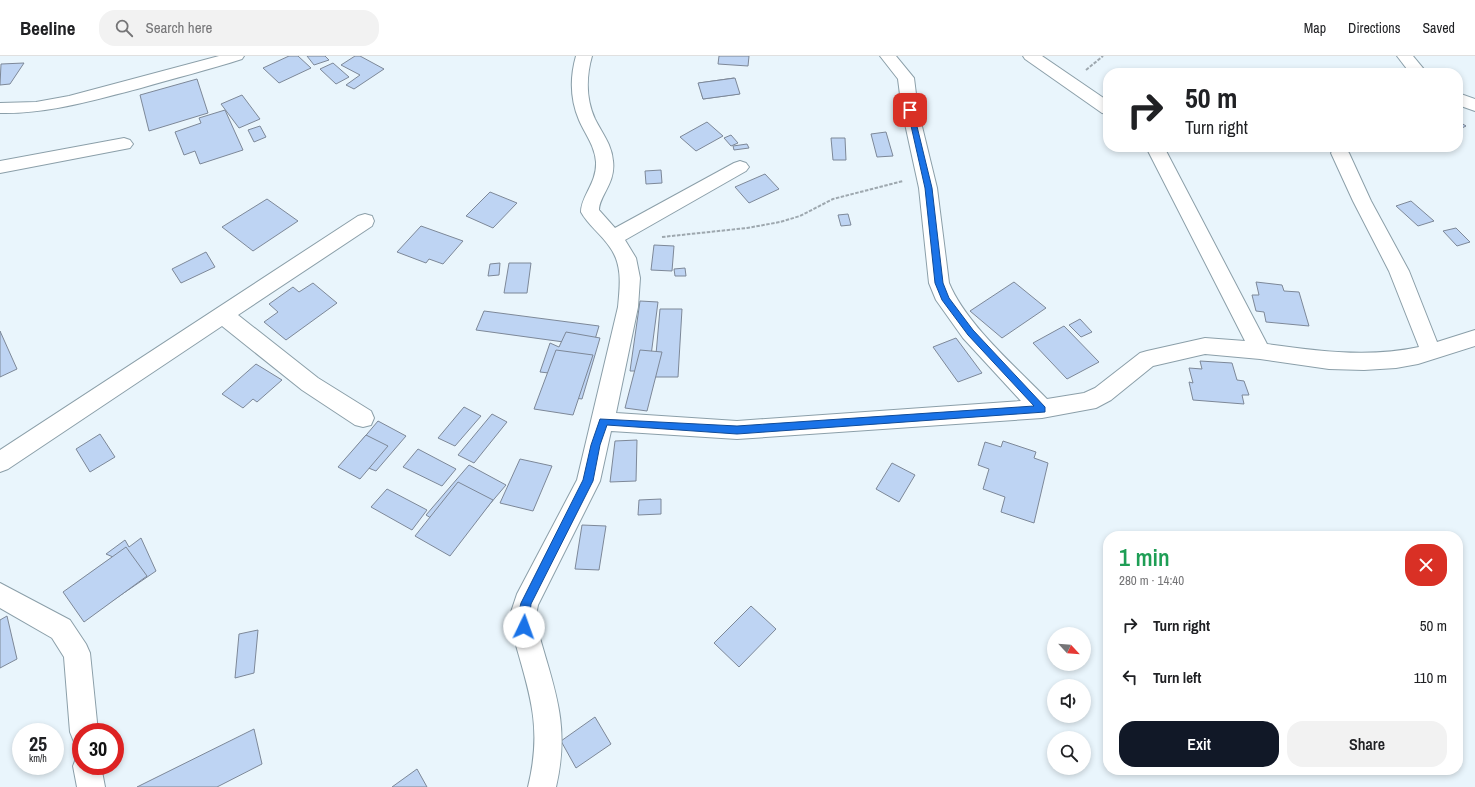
<!DOCTYPE html>
<html lang="en">
<head>
<meta charset="utf-8">
<style>
	body { margin:0; font-family:"Archivo Narrow",sans-serif; background:#f2f2f2; color:#202124; height:100vh; display:flex; flex-direction:column; font-size:15px; white-space:nowrap }
	* { box-sizing:border-box; margin:0 }
	p { font-size:13px; color:#757577 }
	.icon { flex:none; width:22px; height:22px; fill:none; stroke:currentColor; stroke-width:2; stroke-linecap:round; stroke-linejoin:round }
	.map { position:relative; flex:1; overflow:hidden }
	.details { position:absolute; left:1103px; top:475px; width:360px; height:244px; display:flex; flex-direction:column; background:#fff; border-radius:16px; box-shadow:0 2px 6px #0003 }
	.details>* { flex:none }
	.top-card { position:absolute; left:1103px; top:12px; width:360px; height:84px; border-radius:16px; box-shadow:0 2px 6px #0003; background:#fff; color:#202124; overflow:hidden }
	.needle { width:26px; rotate:116deg }
	.tools { position:absolute; left:1047px; top:571px; display:grid; gap:8px }
	.tools a { display:grid; place-items:center; width:44px; height:44px; border-radius:50%; background:#fff; box-shadow:0 2px 6px #0003; font-size:20px }
	.speed { position:absolute; left:12px; top:667px; display:flex; gap:8px; font-size:20px; font-weight:700; text-align:center }
	.speed>* { display:grid; place-content:center; width:52px; height:52px; border-radius:50%; background:#fff; box-shadow:0 2px 6px #0003; line-height:1 }
	.speed small { font-size:10px; font-weight:400 }
	.speed .limit { border:6px solid #d22; background:#fff; color:#111 }
	.pin { position:absolute; display:grid; place-items:center; width:34px; height:34px; color:#fff; margin:-17px; border-radius:8px; box-shadow:0 2px 6px #0006 }
	.me { position:absolute; width:44px; margin:-22px; rotate:3deg; stroke-linejoin:round; filter:drop-shadow(0 0 3px #0008) }
	.turn { display:flex; align-items:center; gap:14px; height:84px; padding:0 16px; font-size:18px }
	.turn .icon { width:52px; height:52px; stroke-width:2.5 }
	.turn b { display:block; font-size:28px; line-height:34px }
	.round { display:grid; place-items:center; flex:none; width:42px; height:42px; border-radius:16px; background:#f2f2f2 }
	.summary { display:flex; align-items:center; justify-content:space-between; height:68px; padding:0 16px }
	h1 { font-size:24px; font-weight:600; line-height:30px; color:#1e9e55 }
	.button { display:flex; gap:8px; margin-top:auto; padding:8px 16px }
	.button a { flex:1; height:46px; border-radius:16px; background:#111827; color:#fff; font-size:16px; font-weight:600; line-height:46px; text-align:center }
	.button a+a { background:#f2f2f2; color:#202124 }
	ul { padding:0; list-style:none }
	li { display:flex; align-items:center; gap:12px; height:52px; padding:0 16px }
	li div { flex:1 }
	li b { display:block; font-size:15px }
	li em { font-style:normal }
	header { display:flex; align-items:center; gap:24px; box-sizing:border-box; height:56px; padding:0 20px; background:#fff; border-bottom:1px solid #e0e0e0 }
	header strong { font-size:19px }
	nav { display:flex; gap:22px; margin-inline-start:auto; font-size:14px }
	.search { width:280px; height:36px; background:#f2f2f2; display:flex; align-items:center; gap:10px; box-sizing:border-box; padding:0 14px; border-radius:16px; color:#757577; font-size:15px }
	.map>svg:first-child { display:block }
</style>
</head>
<body>
<header>
<strong>Beeline</strong>
<div class="search"><svg class="icon" aria-label="search" viewBox="0 0 24 24"><circle cx="10" cy="10" r="6"/><path d="M15 15l6 6"/></svg>Search here</div>
<nav><a>Map</a><a>Directions</a><a>Saved</a></nav>
</header>
<div class="map">
<svg width="1475" height="731" viewBox="0 0 1475 731">
	<rect width="100%" height="100%" fill="#e9f5fc"/>
	<!-- building -->
	<g fill="#bed4f3" stroke="#7d8898">
		<path d="M289 0H298L311 12 279 27 263 12Z"/>
		<path d="M307 0H325L329 4 314 9Z"/>
		<path d="M355 0H360L384 13 354 33 346 29 360 19 341 9Z"/>
		<path d="M719 0H749L748 10 718 8Z"/>
		<path d="M24 7 10 28 0 29 1 8Z"/>
		<path d="M333 7 349 21 336 28 320 13Z"/>
		<path d="M734 22 739 38 703 43 699 27Z"/>
		<path d="M735 22 740 38 703 43 698 27Z"/>
		<path d="M197 23 208 57 149 75 140 39Z"/>
		<path d="M242 39 260 63 239 72 221 48Z"/>
		<path d="M225 54 243 94 200 108 195 95 184 99 175 76 201 67 199 62Z"/>
		<path d="M1458 65 1466 70 1458 74Z"/>
		<path d="M707 66 723 80 696 95 680 81Z"/>
		<path d="M260 70 266 81 254 86 248 74Z"/>
		<path d="M886 76 893 100 877 101 871 78Z"/>
		<path d="M731 79 738 87 731 90 724 82Z"/>
		<path d="M831 82H845L846 104H833Z"/>
		<path d="M747 88 749 92 734 94 733 90Z"/>
		<path d="M661 114 662 127 646 128 645 115Z"/>
		<path d="M765 118 779 133 749 147 735 131Z"/>
		<path d="M490 136 517 147 493 172 466 160Z"/>
		<path d="M267 143 298 165 253 195 222 171Z"/>
		<path d="M1411 145 1434 165 1418 170 1396 150Z"/>
		<path d="M848 158 851 169 841 170 838 159Z"/>
		<path d="M421 170 463 185 443 208 429 203 426 207 397 196Z"/>
		<path d="M1456 172 1470 186 1457 190 1443 175Z"/>
		<path d="M654 189 674 190 672 215 651 214Z"/>
		<path d="M206 196 215 211 181 227 172 213Z"/>
		<path d="M500 207 499 219 488 220 490 208Z"/>
		<path d="M509 207H531L527 237H504Z"/>
		<path d="M685 212 686 220H675L674 213Z"/>
		<path d="M1014 226 1046 252 1002 282 970 255Z"/>
		<path d="M1256 226 1282 229 1284 235 1299 236 1309 270 1266 266 1264 256 1256 255 1252 239H1259Z"/>
		<path d="M313 227 337 247 286 284 264 266 278 256 269 248 293 231 299 236Z"/>
		<path d="M640 245 658 246 649 315H630Z"/>
		<path d="M660 253H682L678 321H654Z"/>
		<path d="M484 255 599 270 593 290 476 274Z"/>
		<path d="M1080 263 1092 276 1081 281 1069 269Z"/>
		<path d="M1064 270 1099 306 1067 323 1033 287Z"/>
		<path d="M0 275 17 313 0 321Z"/>
		<path d="M566 276 600 282 582 343 544 338 549 317 540 316 550 287 559 291Z"/>
		<path d="M956 282 982 317 958 326 933 291Z"/>
		<path d="M556 294 593 299 573 359 534 353Z"/>
		<path d="M640 294 662 296 647 355 625 352Z"/>
		<path d="M1200 305 1232 307 1237 324 1244 325 1249 339H1242L1244 348 1193 344 1189 326 1193 327 1189 312 1202 313Z"/>
		<path d="M256 308 282 324 257 346 253 343 243 352 222 338Z"/>
		<path d="M464 351 481 360 455 390 438 382Z"/>
		<path d="M492 358 507 366 474 407 458 399Z"/>
		<path d="M378 365 406 380 376 415 346 403Z"/>
		<path d="M100 378 115 401 90 416 76 393Z"/>
		<path d="M366 379 388 390 360 423 338 411Z"/>
		<path d="M637 384 636 425 610 426 615 385Z"/>
		<path d="M1003 385 1036 396 1034 402 1048 407 1034 467 1001 456 1005 441 983 433 989 413 978 409 985 386 1001 391Z"/>
		<path d="M418 393 456 413 442 430 403 411Z"/>
		<path d="M520 403 552 410 533 455 500 447Z"/>
		<path d="M892 407 915 419 899 446 876 433Z"/>
		<path d="M469 409 506 429 462 481 426 459Z"/>
		<path d="M458 426 493 444 450 500 415 480Z"/>
		<path d="M387 433 427 454 412 474 371 451Z"/>
		<path d="M661 443V458L638 459 639 444Z"/>
		<path d="M582 469 606 470 599 514 575 513Z"/>
		<path d="M141 482 156 515 93 558 74 529 113 501 106 498 125 484 129 491Z"/>
		<path d="M126 491 147 520 84 566 63 536Z"/>
		<path d="M751 550 776 573 739 611 714 587Z"/>
		<path d="M7 560 17 603 0 612V564Z"/>
		<path d="M258 574 254 617 235 622 239 578Z"/>
		<path d="M595 661 611 688 576 712 561 685Z"/>
		<path d="M254 673 262 708 217 731H137Z"/>
		<path d="M417 713 427 731H392Z"/>
	</g>
	<g fill="none" stroke-linecap="round" stroke-linejoin="round">
		<!-- minor casing -->
		<g stroke="#8b9fa9" stroke-width="2">
			<g id="minor">
				<path d="M219 0H244L242 3C208 14 175 22 141 32 94 44 49 58 0 57V47L36 46 69 40Z"/>
				<path d="M576 0H592C586 21 586 43 595 63 602 77 612 89 613 105 616 127 599 140 599 154L615 172 734 107 740 105 746 107 749 111 746 115 625 184 636 202 640 222 638 251 616 357 737 365 1021 345 963 282 936 244 929 227 919 132 902 54 898 23 880 0H896L914 22 918 54 937 132 949 227C966 268 1015 310 1047 343L1084 337 1095 332 1140 297 1147 295 1205 282 1245 285 1146 91H1164L1267 288C1318 295 1368 302 1419 291L1389 215 1353 145 1331 97 1334 93 1340 91 1346 93 1349 97 1371 145 1409 215 1437 286 1475 274V290L1418 308 1396 312 1364 314 1329 313 1260 303 1205 298 1153 310 1111 344 1096 352 1042 362 737 383 611 375 600 425 538 549 536 559 537 571C553 631 571 666 556 731H528C544 666 527 632 511 571L510 559 517 538 577 424 618 251C620 230 623 208 609 190 601 178 588 169 581 156 581 140 597 127 596 106 595 90 585 78 579 64 570 43 570 21 576 0Z"/>
				<path d="M1023 0H1042L1108 45V58L1102 57 1025 3Z"/>
				<path d="M1397 0H1413L1427 17H1410Z"/>
				<path d="M1458 37 1475 43V55L1458 49Z"/>
				<path d="M124 82 130 84 133 88 130 92 0 117V105Z"/>
				<path d="M365 158 372 160 374 165 372 170 238 259 318 322 371 355 374 362 371 369 363 371 355 369 302 334 222 270 8 413 0 416V394L358 160Z"/>
				<path d="M0 527 70 564 86 588 90 597 98 676H81V688L74 686 70 676 64 601 52 582 0 552Z"/>
				<path d="M81 699V710H101L105 731H77L73 710 77 700Z"/>
			</g>
		</g>
		<!-- path -->
		<g stroke="#9ea8af" stroke-width="2" stroke-dasharray="3.5 1.5" stroke-linecap="butt">
			<path d="M1086 14 1103 0"/>
			<path d="M662 181 747 172 780 166 800 160 833 143 903 125"/>
		</g>
		<!-- minor -->
		<use href="#minor" fill="#fff" fill-rule="evenodd"/>
	</g>
	<!-- route -->
	<path fill="#1a73e8" stroke="#114b97" d="M907 52 913 54 932 132 943 227 949 242 973 274 1045 351V356L737 378 607 369 600 389 593 425 531 548 528 575 524 576 520 575 518 559 521 547 583 424 591 389 600 363 737 370 1034 350 968 279 942 244 935 227 925 132Z"/>
</svg>
<div class="tools">
<a><svg class="needle" viewBox="-14 -14 28 28"><path d="M0-13l5 13h-10z" fill="#e53935"/><path d="M0 13l5-13h-10z" fill="#757577"/></svg></a>
<a><svg class="icon" aria-label="sound" viewBox="0 0 24 24"><path d="M4 9h4l5-4v14l-5-4H4zM17 9q2 3 0 6"/></svg></a>
<a><svg class="icon" aria-label="search" viewBox="0 0 24 24"><circle cx="10" cy="10" r="6"/><path d="M15 15l6 6"/></svg></a>
</div>
<div class="speed"><div>25<small>km/h</small></div><div class="limit">30</div></div>
<div class="pin" style="left:910px;top:54px;background:#d93025"><svg class="icon" aria-label="arrive" viewBox="0 0 24 24"><path d="M6 21V4h12l-3 4 3 4H6"/></svg></div>
<svg class="me" style="left:524px;top:571px" viewBox="-20 -20 40 40"><circle r="19" fill="#fff"/><path d="M0-13L10 11 0 6-10 11z" fill="#1a73e8"/></svg>
<div class="top-card">
<div class="turn"><svg class="icon" aria-label="right" viewBox="0 0 24 24"><path d="M7 20v-9h11M14 6l5 5-5 5"/></svg><div><b>50 m</b>Turn right</div></div>
</div>
<section class="details">
<div class="summary"><div><h1>1 min</h1><p>280 m · 14:40</p></div><a class="round" style="background:#d93025;color:#fff"><svg class="icon" aria-label="close" viewBox="0 0 24 24"><path d="M6 6l12 12M18 6L6 18"/></svg></a></div>
<ul>
<li><svg class="icon" aria-label="right" viewBox="0 0 24 24"><path d="M7 20v-9h11M14 6l5 5-5 5"/></svg><div><b>Turn right</b></div><em>50 m</em></li>
<li><svg class="icon" aria-label="left" viewBox="0 0 24 24"><path d="M17 20v-9H6M10 6l-5 5 5 5"/></svg><div><b>Turn left</b></div><em>110 m</em></li>
</ul>
<div class="button"><a>Exit</a><a>Share</a></div>
</section>
</div>
</body>
</html>
